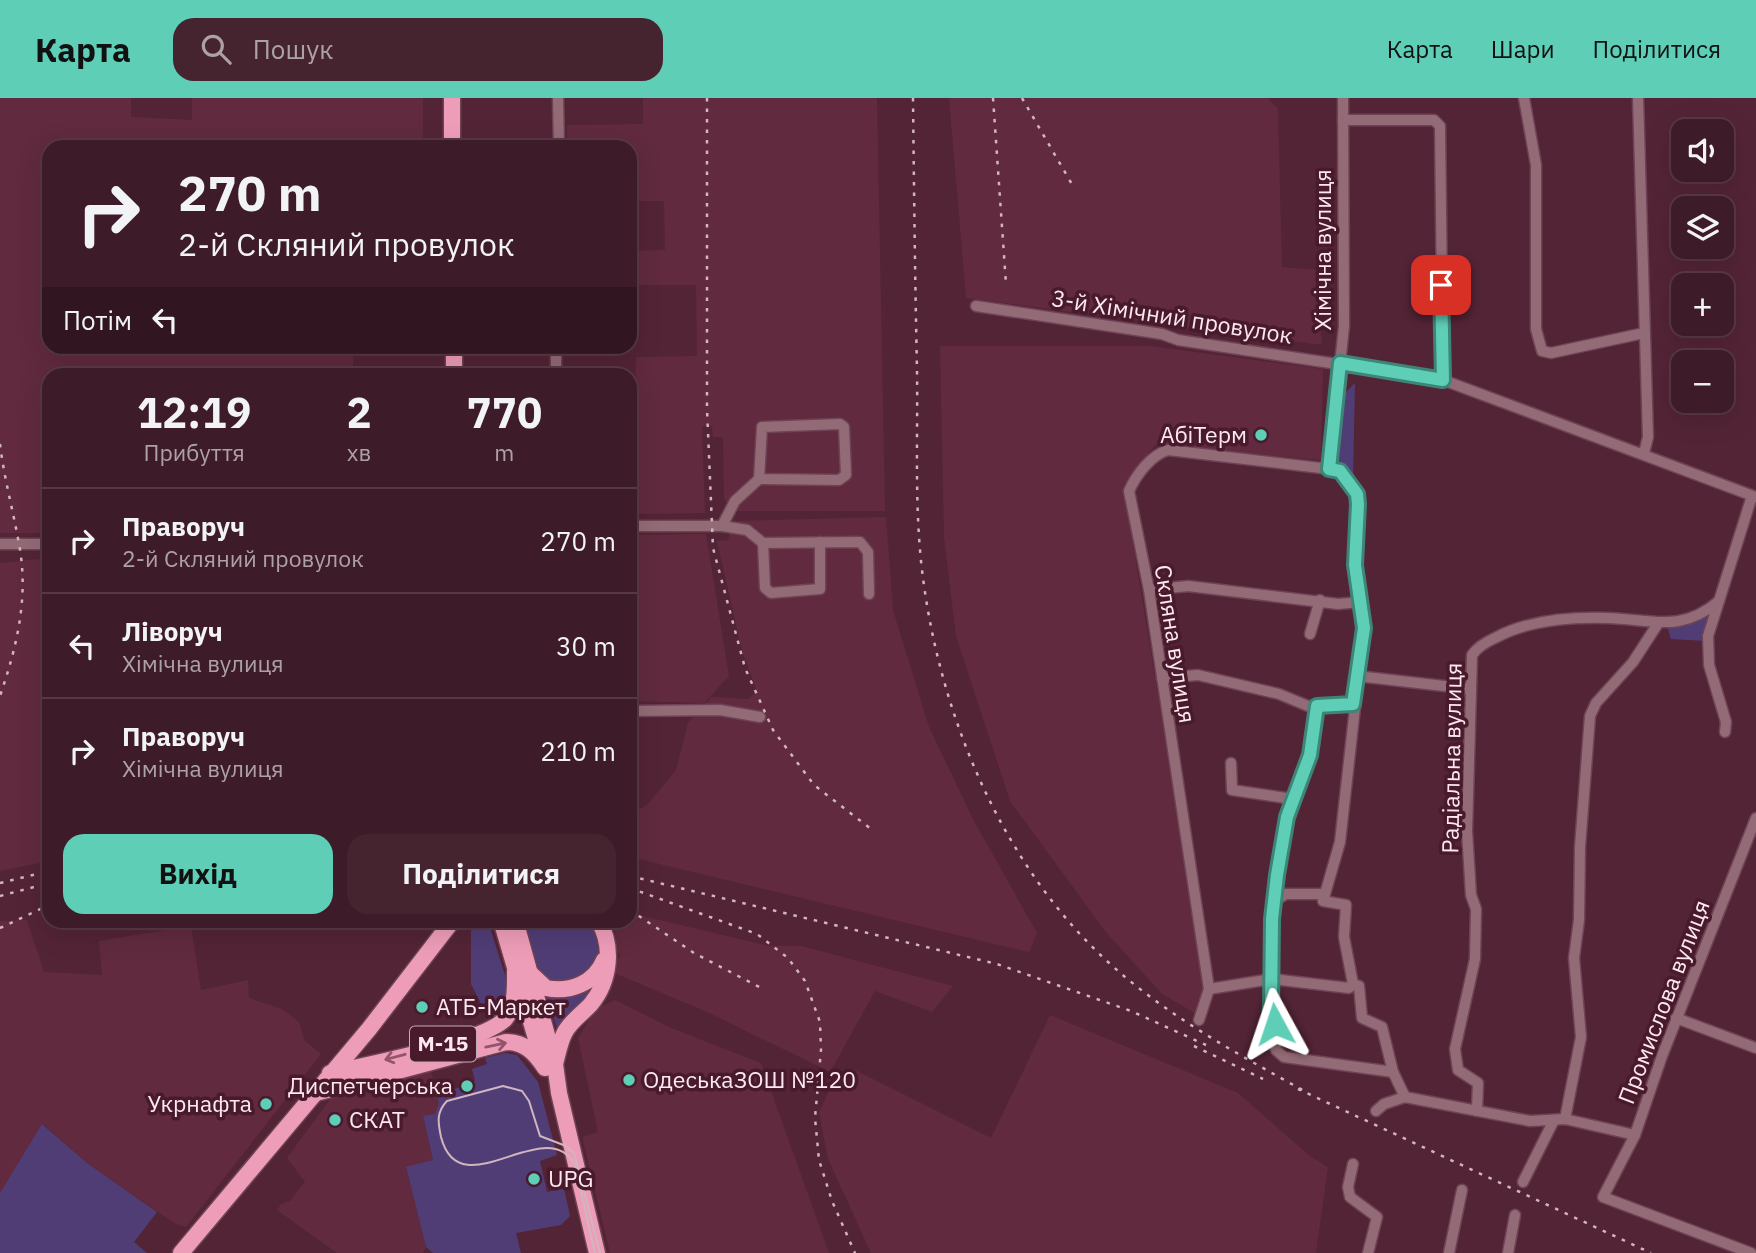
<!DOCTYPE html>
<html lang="uk">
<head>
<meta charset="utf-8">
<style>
	body { margin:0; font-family:"IBM Plex Sans",sans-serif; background:#452430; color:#f1f3f6; height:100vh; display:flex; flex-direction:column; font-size:26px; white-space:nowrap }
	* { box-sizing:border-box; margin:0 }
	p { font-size:23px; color:#ada1a8 }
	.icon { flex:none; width:38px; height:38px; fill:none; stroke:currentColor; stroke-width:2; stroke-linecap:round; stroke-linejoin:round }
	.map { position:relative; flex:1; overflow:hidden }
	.details { position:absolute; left:42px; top:270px; width:595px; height:560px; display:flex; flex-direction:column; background:#3e1b28; border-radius:21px; box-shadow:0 7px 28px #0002,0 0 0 2px #573945 }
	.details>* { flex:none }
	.guide { position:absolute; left:42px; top:42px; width:595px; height:214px; border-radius:21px; box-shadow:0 7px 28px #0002,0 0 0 2px #573945; background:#3e1b28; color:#f1f3f6; overflow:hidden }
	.buttons { position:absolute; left:1671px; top:21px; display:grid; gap:14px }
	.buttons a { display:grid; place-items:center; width:63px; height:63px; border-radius:14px; background:#3e1b28; box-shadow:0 7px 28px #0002,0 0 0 2px #573945; font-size:35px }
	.pin { position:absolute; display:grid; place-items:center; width:60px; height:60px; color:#fff; margin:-30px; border-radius:14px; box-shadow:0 4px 10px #0006 }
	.me { position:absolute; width:77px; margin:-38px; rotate:355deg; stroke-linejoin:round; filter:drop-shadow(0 0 5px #0008) }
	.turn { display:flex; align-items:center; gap:24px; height:147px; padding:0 21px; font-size:32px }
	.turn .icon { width:91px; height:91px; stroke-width:2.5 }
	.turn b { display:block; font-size:49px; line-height:60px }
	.then { display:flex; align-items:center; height:66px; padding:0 21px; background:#0003; gap:14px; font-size:26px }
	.eta { display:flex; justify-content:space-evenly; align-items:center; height:119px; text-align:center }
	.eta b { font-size:42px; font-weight:800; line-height:49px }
	.action { display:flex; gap:14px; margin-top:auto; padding:14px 21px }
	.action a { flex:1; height:80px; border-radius:21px; background:#5eceb7; color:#111; font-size:28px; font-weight:800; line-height:80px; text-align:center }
	.action a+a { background:#452430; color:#f1f3f6 }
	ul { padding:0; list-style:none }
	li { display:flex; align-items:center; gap:21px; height:105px; padding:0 21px; border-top:2px solid #573945 }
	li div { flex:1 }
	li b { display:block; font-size:26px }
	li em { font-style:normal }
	header { display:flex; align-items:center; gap:42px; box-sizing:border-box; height:98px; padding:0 35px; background:#5eceb7; color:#111 }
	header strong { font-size:33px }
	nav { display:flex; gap:38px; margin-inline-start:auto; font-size:24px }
	.search { width:490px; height:63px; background:#452430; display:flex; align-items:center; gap:18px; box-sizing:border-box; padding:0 24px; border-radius:21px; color:#ada1a8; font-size:26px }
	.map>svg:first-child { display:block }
</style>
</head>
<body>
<header>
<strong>Карта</strong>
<div class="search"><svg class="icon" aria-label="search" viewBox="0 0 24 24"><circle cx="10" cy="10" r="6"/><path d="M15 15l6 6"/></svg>Пошук</div>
<nav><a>Карта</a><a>Шари</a><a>Поділитися</a></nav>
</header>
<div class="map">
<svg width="1756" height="1155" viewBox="0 0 1756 1155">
	<rect width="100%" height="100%" fill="#532436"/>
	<!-- built -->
	<g fill="#612a3e">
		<path d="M0 0H131V19L192 22V0H423V49H49V248L353 249V276H49V435H0Z"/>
		<path d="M643 0H877L885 413H731L724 400 723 339H713L712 328H702L705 415 630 416V293L636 292V259L697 258 696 187H630V153L665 152 664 103H630V49H567V27L643 26Z"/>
		<path d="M949 0H1268L1278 11 1282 169 1316 172 1322 247 966 200Z"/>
		<path d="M940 248H1150L1323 271 1321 362 1155 347 1124 391 1206 889 1198 917 1162 896 1105 833 1010 703 956 538 944 439Z"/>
		<path d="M886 419 893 512 929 629 974 723 1037 835 1029 854 630 759V716L647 707 676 672 688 625 711 599 748 601 757 593 742 553 717 443 728 442 733 423Z"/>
		<path d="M706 436 729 578 704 605 630 603V437Z"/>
		<path d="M49 460V763L0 773V465Z"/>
		<path d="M630 815 769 848H801L953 888 932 914 875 893 830 974 707 914 612 874 621 856 616 855 614 823 630 822Z"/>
		<path d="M27 822 44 874 102 877 99 843 191 828 201 892 248 882 249 900 282 911 299 924 305 943 321 956 186 1129 174 1125 87 1065 43 1026 0 1095V823Z"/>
		<path d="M615 902 671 930 761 965 829 1155H610L582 1039 598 1034 578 940 596 911Z"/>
		<path d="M1050 917 1238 995 1311 1059 1328 1069 1316 1155H871L828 1061 819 1014 833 984 843 989 853 971 991 1040Z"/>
		<path d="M430 970 440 1005 435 1016 423 1019 433 1062 406 1070 426 1149 423 1155H337L277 1112 281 1106 290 1103 305 1084 287 1060 336 993Z"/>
	</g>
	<!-- green -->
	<g fill="#513d76">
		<path d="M1355 285 1353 382 1337 362 1336 335 1342 298Z"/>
		<path d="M1698 520H1708L1706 543 1671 541 1667 528Z"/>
		<path d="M471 823H488L508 887 509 894 502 916 490 923 471 886Z"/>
		<path d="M525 823H589C601 840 602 856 593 876L559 887 538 879Z"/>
		<path d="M596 889 559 930H557L547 899Z"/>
		<path d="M505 955 517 957 538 984 557 1057 540 1063 547 1094 564 1090 570 1118 561 1127 516 1135 521 1155H433L426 1149 406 1069 433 1062 423 1018 435 1016 439 1005 437 998 475 983 472 971 487 966 485 960Z"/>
		<path d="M42 1026 87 1065 157 1114 134 1144 147 1155H0V1095Z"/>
	</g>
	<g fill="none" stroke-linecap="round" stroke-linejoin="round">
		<!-- minor casing -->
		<g stroke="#6e4353" stroke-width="13">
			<g id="minor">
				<path d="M558 0 559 49"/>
				<path d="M1343 0 1344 228 1329 371 1341 373 1357 396 1355 467 1364 529 1340 744 1323 803 1346 807 1344 839 1353 886 1359 888 1362 920 1382 929 1393 974 1405 999"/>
				<path d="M1524 0 1536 67V231L1542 253 1551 255 1644 235"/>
				<path d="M1638 0 1648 339 1644 355"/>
				<path d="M1343 22H1434L1440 28 1443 282"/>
				<path d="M976 208 1162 236 1178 242 1443 282 1756 399"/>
				<path d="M556 248V276"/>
				<path d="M630 428H722L747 432 763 445 860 444 868 454 869 496"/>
				<path d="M722 428 735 403 759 381 762 329 840 326 844 329 846 377 839 382 759 381"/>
				<path d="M763 445 765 490 771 495 820 491V444"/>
				<path d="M0 446H49"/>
				<path d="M1149 492 1188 488 1338 506 1360 504"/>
				<path d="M1310 536 1320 502"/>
				<path d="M1357 578 1470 591"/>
				<path d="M1162 580 1198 577 1279 596 1308 608 1353 606"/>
				<path d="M1316 608 1310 657 1287 719 1272 821 1271 913 1276 952 1284 959 1393 974"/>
				<path d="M630 613 720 612 760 619"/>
				<path d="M1725 634 1726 624 1709 567 1708 538 1752 398"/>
				<path d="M1231 665 1232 692 1293 701"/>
				<path d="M1276 802 1286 796H1324"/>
				<path d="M1209 891 1272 881 1349 890 1353 886"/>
				<path d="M1676 920 1756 950"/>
				<path d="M1199 922 1209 891 1149 492 1129 393C1136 377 1151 357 1168 352L1329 371"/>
				<path d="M1376 1013 1384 1006 1405 999 1530 1023 1565 1021 1635 1037"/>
				<path d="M1477 1013 1478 985 1458 972 1455 951 1475 861 1476 811 1471 797 1467 733 1472 557C1478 548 1488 543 1497 539 1529 522 1571 519 1607 520 1651 521 1680 536 1719 503"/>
				<path d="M1565 1021 1581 939 1574 860 1579 822 1580 749 1590 618 1596 605 1633 564 1657 527"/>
				<path d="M1353 1066 1348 1089 1350 1099 1377 1119 1368 1155"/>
				<path d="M1523 1084 1554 1022"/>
				<path d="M1449 1155 1462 1092"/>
				<path d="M1508 1155 1515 1117"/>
				<path d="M1751 1155 1603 1099 1635 1037 1662 958 1756 720"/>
			</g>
		</g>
		<!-- primary casing -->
		<g stroke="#6e4353" stroke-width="19">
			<g id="primary">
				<path d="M452 0V49"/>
				<path d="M454 276V248"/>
				<path d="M501 822 542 961"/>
				<path d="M515 822 555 966 559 995 597 1155"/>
				<path d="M530 875 546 890C570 895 595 885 604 862"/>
				<path d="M555 966C558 955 560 943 565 934 571 923 583 915 591 906 610 883 614 848 598 822"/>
				<path d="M330 975C364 968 485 943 505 921 516 908 515 891 515 874"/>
				<path d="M312 996 506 944C525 944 535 955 545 970"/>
				<path d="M181 1155 369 931 453 822"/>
			</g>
		</g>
		<!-- minor -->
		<use href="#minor" stroke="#936b77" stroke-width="10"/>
		<!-- primary -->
		<use href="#primary" stroke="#ee9db8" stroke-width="16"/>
		<!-- tram -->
		<path stroke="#d1b6bf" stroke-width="2" d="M595 1155 575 1067C546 1013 460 1112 441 1039 438 1025 436 1014 447 1003L503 988 522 993 529 1003 540 1038 566 1048 574 1055 600 1155"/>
		<!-- rail -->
		<g stroke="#d1b6bf" stroke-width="2.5" stroke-dasharray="3.5 7" stroke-linecap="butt">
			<path d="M707 0V311L713 450 745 570 773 632 814 687 871 731"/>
			<path d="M913 0C914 91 915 181 917 272 918 341 914 412 923 480 941 620 1003 768 1108 864 1167 918 1236 955 1306 994"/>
			<path d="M993 0 1006 186"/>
			<path d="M1022 0 1073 88"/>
			<path d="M0 346C4 380 13 412 19 446 29 499 17 548 0 598"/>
			<path d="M630 778 997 866 1131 913 1206 947"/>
			<path d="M0 785 49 773"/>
			<path d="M630 790 757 836 788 860 805 883 820 924 821 952 815 1020 819 1062 832 1103 855 1155"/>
			<path d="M0 798 49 785"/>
			<path d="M630 812 694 855 763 891"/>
			<path d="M0 830 49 807"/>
			<path d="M1194 948 1263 981"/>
			<path d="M1298 991 1651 1155"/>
		</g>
	</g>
	<!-- one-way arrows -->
	<defs><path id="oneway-shaft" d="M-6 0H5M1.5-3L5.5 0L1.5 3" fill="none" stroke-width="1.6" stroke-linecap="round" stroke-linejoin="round" transform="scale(1.75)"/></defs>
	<g stroke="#93556b">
		<use href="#oneway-shaft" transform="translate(496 947) rotate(-12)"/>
		<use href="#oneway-shaft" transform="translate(395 959) rotate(165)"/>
	</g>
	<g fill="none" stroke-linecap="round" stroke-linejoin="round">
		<!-- route casing -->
		<g stroke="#3d8677" stroke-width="18">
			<path id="route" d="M1275 926 1271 913 1272 821 1277 777 1287 719 1310 657 1317 608 1353 606 1364 530 1355 467 1358 406 1357 396 1340 373 1329 371 1340 265 1443 282 1441 187"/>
		</g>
		<!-- route -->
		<use href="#route" stroke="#5eceb7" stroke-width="12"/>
	</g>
	<!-- markers -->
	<g fill="#5eceb7" stroke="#481a2c" stroke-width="2.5">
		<circle cx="1261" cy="337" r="7"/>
		<circle cx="422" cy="909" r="7"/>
		<circle cx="629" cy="982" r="7"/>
		<circle cx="467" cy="988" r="7"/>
		<circle cx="266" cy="1006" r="7"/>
		<circle cx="335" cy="1022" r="7"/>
		<circle cx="534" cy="1081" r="7"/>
	</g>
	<g text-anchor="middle" stroke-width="7" stroke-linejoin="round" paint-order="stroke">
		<!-- shield labels -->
		<rect fill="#481a2c" stroke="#c6aab4" stroke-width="2" x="410" y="928.5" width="66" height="35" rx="5"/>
		<g font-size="21" font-weight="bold" fill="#fce8ee">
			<text x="443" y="953">М-15</text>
		</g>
		<!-- street labels -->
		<g font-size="23" fill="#fce8ee" stroke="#481a2c">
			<text transform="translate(1323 152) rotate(-90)" y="8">Хімічна вулиця</text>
			<text transform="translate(1172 219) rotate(9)" y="8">3-й Хімічний провулок</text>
			<text transform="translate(1175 546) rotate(81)" y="8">Скляна вулиця</text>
			<text transform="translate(1452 660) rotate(-89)" y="8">Радіальна вулиця</text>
			<text transform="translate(1664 904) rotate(-69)" y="8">Промислова вулиця</text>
		</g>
		<!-- poi labels -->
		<g font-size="23" fill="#fce8ee" stroke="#481a2c" text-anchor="start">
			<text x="1247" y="345" text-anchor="end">АбіТерм</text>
			<text x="436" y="917">АТБ-Маркет</text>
			<text x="643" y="990">ОдеськаЗОШ №120</text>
			<text x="453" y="996" text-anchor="end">Диспетчерська</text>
			<text x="252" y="1014" text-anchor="end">Укрнафта</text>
			<text x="349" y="1030">СКАТ</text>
			<text x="548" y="1089">UPG</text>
		</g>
	</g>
</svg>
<div class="buttons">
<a><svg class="icon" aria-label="sound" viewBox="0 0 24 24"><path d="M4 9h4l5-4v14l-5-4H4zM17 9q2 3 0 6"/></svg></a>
<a><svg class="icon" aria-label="layers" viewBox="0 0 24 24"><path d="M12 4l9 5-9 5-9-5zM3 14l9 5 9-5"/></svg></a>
<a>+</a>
<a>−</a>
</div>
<div class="pin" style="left:1441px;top:187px;background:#d93025"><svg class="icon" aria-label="arrive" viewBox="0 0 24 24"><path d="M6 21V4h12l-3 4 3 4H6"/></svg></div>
<svg class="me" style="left:1275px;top:926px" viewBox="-20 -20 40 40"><path d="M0-17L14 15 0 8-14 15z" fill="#5eceb7" stroke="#fff" stroke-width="4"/></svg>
<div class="guide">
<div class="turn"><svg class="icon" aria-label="right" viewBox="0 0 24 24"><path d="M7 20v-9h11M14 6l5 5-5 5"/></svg><div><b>270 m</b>2-й Скляний провулок</div></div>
<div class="then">Потім<svg class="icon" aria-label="left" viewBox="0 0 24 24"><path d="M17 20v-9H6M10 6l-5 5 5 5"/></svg></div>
</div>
<section class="details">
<div class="eta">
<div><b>12:19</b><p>Прибуття</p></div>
<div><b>2</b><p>хв</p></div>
<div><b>770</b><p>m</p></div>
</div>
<ul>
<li><svg class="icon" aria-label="right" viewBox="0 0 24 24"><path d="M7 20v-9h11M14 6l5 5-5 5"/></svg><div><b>Праворуч</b><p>2-й Скляний провулок</p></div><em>270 m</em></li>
<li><svg class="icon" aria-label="left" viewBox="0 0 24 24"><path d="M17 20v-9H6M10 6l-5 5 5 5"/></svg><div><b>Ліворуч</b><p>Хімічна вулиця</p></div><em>30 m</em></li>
<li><svg class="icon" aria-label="right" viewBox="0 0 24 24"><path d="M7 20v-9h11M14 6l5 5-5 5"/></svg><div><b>Праворуч</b><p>Хімічна вулиця</p></div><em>210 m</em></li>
</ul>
<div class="action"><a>Вихід</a><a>Поділитися</a></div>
</section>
</div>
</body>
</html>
